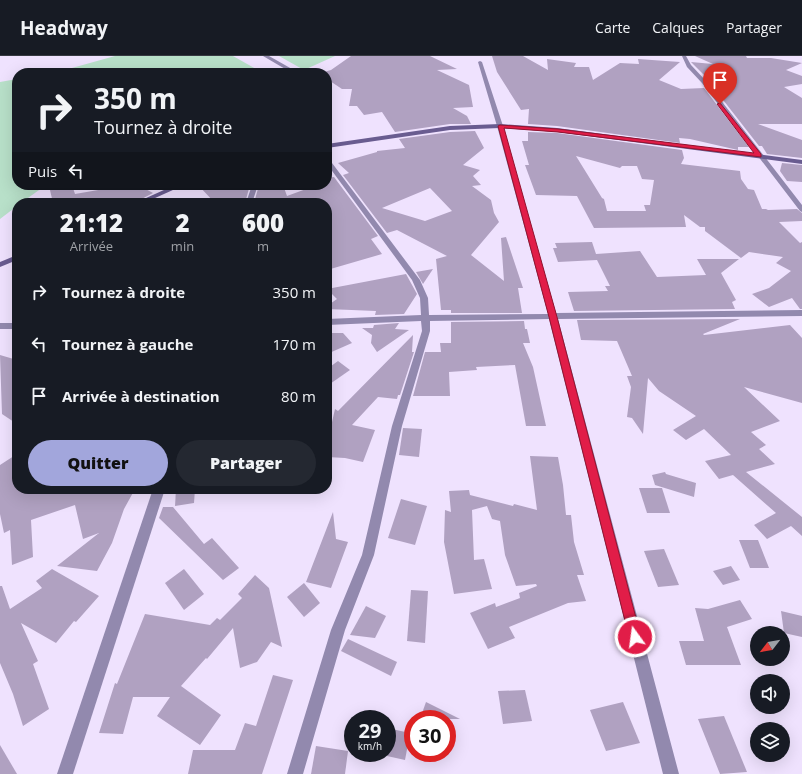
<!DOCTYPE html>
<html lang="fr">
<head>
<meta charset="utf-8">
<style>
	body { margin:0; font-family:"Open Sans",sans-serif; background:#242831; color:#f1f3f6; height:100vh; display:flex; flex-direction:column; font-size:15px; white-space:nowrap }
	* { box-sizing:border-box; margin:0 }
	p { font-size:13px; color:#9ea1a6 }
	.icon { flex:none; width:22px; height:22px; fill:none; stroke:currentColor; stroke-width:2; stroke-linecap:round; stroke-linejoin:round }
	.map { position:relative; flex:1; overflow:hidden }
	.drawer { position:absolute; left:12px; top:142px; width:320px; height:296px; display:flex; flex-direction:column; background:#171b24; border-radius:16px; box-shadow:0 4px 16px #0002 }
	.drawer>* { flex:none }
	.banner { position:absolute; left:12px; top:12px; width:320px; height:122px; border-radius:16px; box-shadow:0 4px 16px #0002; background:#171b24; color:#f1f3f6; overflow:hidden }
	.needle { width:26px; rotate:239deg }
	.tools { position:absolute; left:750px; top:570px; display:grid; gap:8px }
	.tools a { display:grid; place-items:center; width:40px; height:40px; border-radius:50%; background:#171b24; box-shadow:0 4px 16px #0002; font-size:20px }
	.speed { position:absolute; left:344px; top:654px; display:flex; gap:8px; font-size:20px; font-weight:700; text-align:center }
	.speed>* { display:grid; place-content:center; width:52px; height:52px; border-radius:50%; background:#171b24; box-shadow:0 4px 16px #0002; line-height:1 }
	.speed small { font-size:10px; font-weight:400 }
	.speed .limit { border:6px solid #d22; background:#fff; color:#111 }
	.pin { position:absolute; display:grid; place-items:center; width:34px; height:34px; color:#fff; margin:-41px -17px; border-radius:50% 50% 50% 0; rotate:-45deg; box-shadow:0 0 4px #0007 }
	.pin .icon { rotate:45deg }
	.me { position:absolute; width:44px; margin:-22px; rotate:346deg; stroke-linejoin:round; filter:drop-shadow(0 0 3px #0008) }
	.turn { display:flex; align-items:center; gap:14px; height:84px; padding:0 16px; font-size:18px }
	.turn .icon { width:52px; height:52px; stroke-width:2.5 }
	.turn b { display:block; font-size:28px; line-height:34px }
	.then { display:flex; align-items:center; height:38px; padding:0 16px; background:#0003; gap:8px; font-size:15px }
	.eta { display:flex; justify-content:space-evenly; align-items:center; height:68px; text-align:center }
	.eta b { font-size:24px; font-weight:800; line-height:28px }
	.cta { display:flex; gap:8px; margin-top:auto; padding:8px 16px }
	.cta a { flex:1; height:46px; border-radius:24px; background:#a2a6dc; color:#111; font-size:16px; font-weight:800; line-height:46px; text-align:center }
	.cta a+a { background:#242831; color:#f1f3f6 }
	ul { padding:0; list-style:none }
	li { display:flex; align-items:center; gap:12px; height:52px; padding:0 16px }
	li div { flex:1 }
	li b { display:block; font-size:15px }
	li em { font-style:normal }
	header { display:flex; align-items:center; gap:24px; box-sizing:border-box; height:56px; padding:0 20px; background:#171b24; border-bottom:1px solid #363941 }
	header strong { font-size:19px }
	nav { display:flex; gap:22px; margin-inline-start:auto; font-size:14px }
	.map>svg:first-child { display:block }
</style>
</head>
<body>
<header>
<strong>Headway</strong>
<nav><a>Carte</a><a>Calques</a><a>Partager</a></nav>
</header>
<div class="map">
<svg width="802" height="718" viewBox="0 0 802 718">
	<rect width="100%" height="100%" fill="#efe2fe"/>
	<!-- green -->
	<g fill="#b8e0c9">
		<path d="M115 0H233L263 17H54Z"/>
		<path d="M279 0H335L304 14Z"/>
		<path d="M17 23V129H46L21 147H17V150L0 163V26Z"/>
	</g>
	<!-- building -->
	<g fill="#b0a1c1" fill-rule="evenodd">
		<path d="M351 0H430L457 13 437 14 469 29 473 51 453 52 467 60 471 68H450L395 76 382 56 364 59 357 50H349L352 33H342L327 23V17H320L331 14Z"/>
		<path d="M492 0H523L548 14 547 3 576 7 574 11H589L593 24 620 7 639 8 638 3 680 6 659 24 681 33 704 32 749 91H738V94L690 83 679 82 680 87 557 70 528 68 529 53 521 54 497 16Z"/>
		<path d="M695 0H746L747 2H771L802 7 786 14 802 20V28L784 31 802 42V68H758L802 84V102L767 98 762 90H759L713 31H716L691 6 713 8Z"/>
		<path d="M475 75 484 92 463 109 480 114 473 120 481 129 472 130 491 144 494 157 499 166 471 199 504 225 501 182 506 181 523 232H518L522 257H451V254H441L436 203 447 200 397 174 387 177 343 119 349 117 338 107 377 96V95L405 92 399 83 450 76ZM430 132 452 155 425 165 382 152Z"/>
		<path d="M528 76 557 77 682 94 684 102 681 108 740 115 741 123 748 133 754 134 762 153H766L768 154 797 153 802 157V165L779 166 800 187 802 186V253H800L792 242 769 251 752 238 769 232 791 215 776 207 783 201 749 196 741 202 705 175V171H700L684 159 686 171 594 172 577 140 536 139 525 109H529L522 85H528ZM576 100 620 112 622 110H637L642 123 654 124 650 149H644L646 155H607L604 143 602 142Z"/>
		<path d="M782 107 802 109V126L787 125 780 115Z"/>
		<path d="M334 121 378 180 371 183 382 198 327 214V147H254L259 129H283L287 140 317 129H327V122Z"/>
		<path d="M72 129 75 138 104 133V129H138L153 137 134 147H53L50 134Z"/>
		<path d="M198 129H250L245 147H215Z"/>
		<path d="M592 186 596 198 640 195 657 221 706 219 697 203H739L721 217 736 244 732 246 735 253 574 255 568 236 608 235 605 230H610L597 204 558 206 553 192H557L555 187Z"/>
		<path d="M433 213 423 228 416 216Z"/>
		<path d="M406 218 417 238 404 258 375 259 376 255 327 253V250L337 243 327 233Z"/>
		<path d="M740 263 703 278 704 279 790 269 802 282V347L744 331 780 365 751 376 766 389 759 393 775 408 746 416 802 461V480L791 470 767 483 754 469 776 457 733 419 719 423 705 405 731 399 704 373 686 384 673 374 696 360 659 335 648 322 643 378 632 362 627 361 631 331 627 320H632L617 285 581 284 577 264Z"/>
		<path d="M524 265 525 273H527L530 287H523L533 311 546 370H526L515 309 476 311 477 314 449 316 450 340H413L425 296H441L440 287H451V266Z"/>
		<path d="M399 267 395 273 409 274 377 296 371 287 372 279 362 272H373L374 269Z"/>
		<path d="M327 277H343L352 287 327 298Z"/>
		<path d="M413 279 412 296H414L400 339H398L397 343 378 341 352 369 375 374 363 406 345 402 327 401V388L335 353 338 355Z"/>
		<path d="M0 299 17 304V315L14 318 17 368 2 358Z"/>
		<path d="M338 305 350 314 327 330V313Z"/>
		<path d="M403 372 422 373 419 401 399 399Z"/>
		<path d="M17 398V433H135L124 453 112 487 97 515 57 510 99 477 83 483 75 449 31 464 33 501 12 509 10 474 4 477 0 458V409Z"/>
		<path d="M530 400 558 401 563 429 566 459H571L574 486 584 519H577L586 545 568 547 509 571 515 582 488 593 470 557 495 547 496 551 520 542 519 537 537 530 536 528 516 530 505 499 500 465 492 463 487 450 472 454 474 504 484 503 492 533 454 538 444 486 445 454 451 456 449 435 469 434 470 439 513 450 514 448 537 454Z"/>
		<path d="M665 416 666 418 696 427 694 441 655 429 652 419Z"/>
		<path d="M639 432H662L670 457H647Z"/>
		<path d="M176 433H195L194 447 175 450Z"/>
		<path d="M401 443 427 450 415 489 388 482Z"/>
		<path d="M163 451H173L204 488 212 482 239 512 223 524 159 462Z"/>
		<path d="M333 456 336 483 348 486 331 532 306 526Z"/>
		<path d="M739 484H758L769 512H750Z"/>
		<path d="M664 493 679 529 658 531 644 495Z"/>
		<path d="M731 510 740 524 723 529 713 515Z"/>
		<path d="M52 513 99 540 76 566 74 565 56 587 21 567 38 605 33 608 49 653 23 670 13 638 0 607V530H2L10 553 42 532 36 525Z"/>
		<path d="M184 513 204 538 184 554 165 527Z"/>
		<path d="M255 519 269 532 282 591 271 586 257 606 240 612 233 572 207 603 206 602 181 630 221 659 200 689 157 660 170 641H133L123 678 99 677 115 627 117 628 145 558 210 569 217 562 220 564 242 542 238 538Z"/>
		<path d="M304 527 320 547 304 561 287 541Z"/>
		<path d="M411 534 428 535 425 587 407 585Z"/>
		<path d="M740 544 752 563 727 571 741 609H686L679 585H704L695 552 708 553Z"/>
		<path d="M366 550 386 560 375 582 350 579Z"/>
		<path d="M781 555 802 560V581L784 577Z"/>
		<path d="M348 583 397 606 391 620 341 595Z"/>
		<path d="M273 619 293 624 262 718H188L193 694H235L245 667 256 670Z"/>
		<path d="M525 634 532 665 503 668 498 635Z"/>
		<path d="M426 646 460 663H420Z"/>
		<path d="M623 646 640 687 606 695 590 654Z"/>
		<path d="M724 660 747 716 720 718 698 663Z"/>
		<path d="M387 672 410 677 405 704 387 700Z"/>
		<path d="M0 689 17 718H0Z"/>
		<path d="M316 690 348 695 345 718H311Z"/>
	</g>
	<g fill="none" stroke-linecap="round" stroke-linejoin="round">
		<!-- street -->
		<g fill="#9289ae" fill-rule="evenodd">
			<path d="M263 0H269L299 17H292Z"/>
			<path d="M682 0H686L691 9 706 25 802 149V156L800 155 702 27 687 11Z"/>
			<path d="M480 5 482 6 503 70 556 257 802 254V260L558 263 679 718H663L549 263 430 265V275L402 370 374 499 345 574 303 718H287L331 574 362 499 392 370 422 275 421 265 327 269V263L421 259 420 242 412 224 327 108V102L329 103 420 224 428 242 429 259 548 258 497 70 478 6Z"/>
			<path d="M252 129H258L252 147H246Z"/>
			<rect x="0" y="267" width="17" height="6"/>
			<path d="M153 433H165L73 718H57Z"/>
		</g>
		<!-- secondary -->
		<g fill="#695c90" fill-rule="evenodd">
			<path d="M500 68 557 72 802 104V108L557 76 500 72 450 74 327 92V88L450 70Z"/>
			<path d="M175 129H184L144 147H135Z"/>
			<path d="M17 199V204L0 211V206Z"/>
		</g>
	</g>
	<!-- route -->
	<path fill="#e11d48" stroke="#92132f" d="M720 47 761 98V101L558 76 504 72 557 261 641 581 640 585 635 587 631 585 629 581 549 261 498 70 500 69 558 73 754 97 717 48Z"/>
</svg>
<div class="tools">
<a><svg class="needle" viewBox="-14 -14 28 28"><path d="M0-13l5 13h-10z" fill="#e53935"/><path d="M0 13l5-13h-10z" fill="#9ea1a6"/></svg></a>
<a><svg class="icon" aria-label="sound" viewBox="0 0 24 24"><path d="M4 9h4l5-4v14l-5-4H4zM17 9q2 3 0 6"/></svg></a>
<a><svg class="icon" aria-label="layers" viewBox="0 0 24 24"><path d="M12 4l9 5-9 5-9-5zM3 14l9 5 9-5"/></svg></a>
</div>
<div class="speed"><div>29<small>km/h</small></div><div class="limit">30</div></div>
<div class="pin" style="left:720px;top:48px;background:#d93025"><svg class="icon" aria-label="arrive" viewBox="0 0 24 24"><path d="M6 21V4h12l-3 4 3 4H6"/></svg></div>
<svg class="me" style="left:635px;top:581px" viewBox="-20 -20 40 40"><circle r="17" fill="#e11d48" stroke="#fff" stroke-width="3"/><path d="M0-11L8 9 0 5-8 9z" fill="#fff"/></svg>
<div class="banner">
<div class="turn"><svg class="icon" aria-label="right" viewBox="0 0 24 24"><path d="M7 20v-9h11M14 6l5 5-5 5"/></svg><div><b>350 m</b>Tournez à droite</div></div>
<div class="then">Puis<svg class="icon" aria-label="left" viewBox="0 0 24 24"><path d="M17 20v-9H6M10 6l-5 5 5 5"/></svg></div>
</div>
<section class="drawer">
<div class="eta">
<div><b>21:12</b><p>Arrivée</p></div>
<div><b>2</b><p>min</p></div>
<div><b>600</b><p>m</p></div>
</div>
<ul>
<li><svg class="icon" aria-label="right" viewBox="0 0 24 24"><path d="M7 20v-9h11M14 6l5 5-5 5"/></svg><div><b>Tournez à droite</b></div><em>350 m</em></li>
<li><svg class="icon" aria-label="left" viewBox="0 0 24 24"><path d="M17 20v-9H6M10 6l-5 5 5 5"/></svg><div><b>Tournez à gauche</b></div><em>170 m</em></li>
<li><svg class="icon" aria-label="arrive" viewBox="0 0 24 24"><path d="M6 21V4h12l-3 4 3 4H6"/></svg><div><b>Arrivée à destination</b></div><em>80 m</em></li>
</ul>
<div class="cta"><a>Quitter</a><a>Partager</a></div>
</section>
</div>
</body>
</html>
